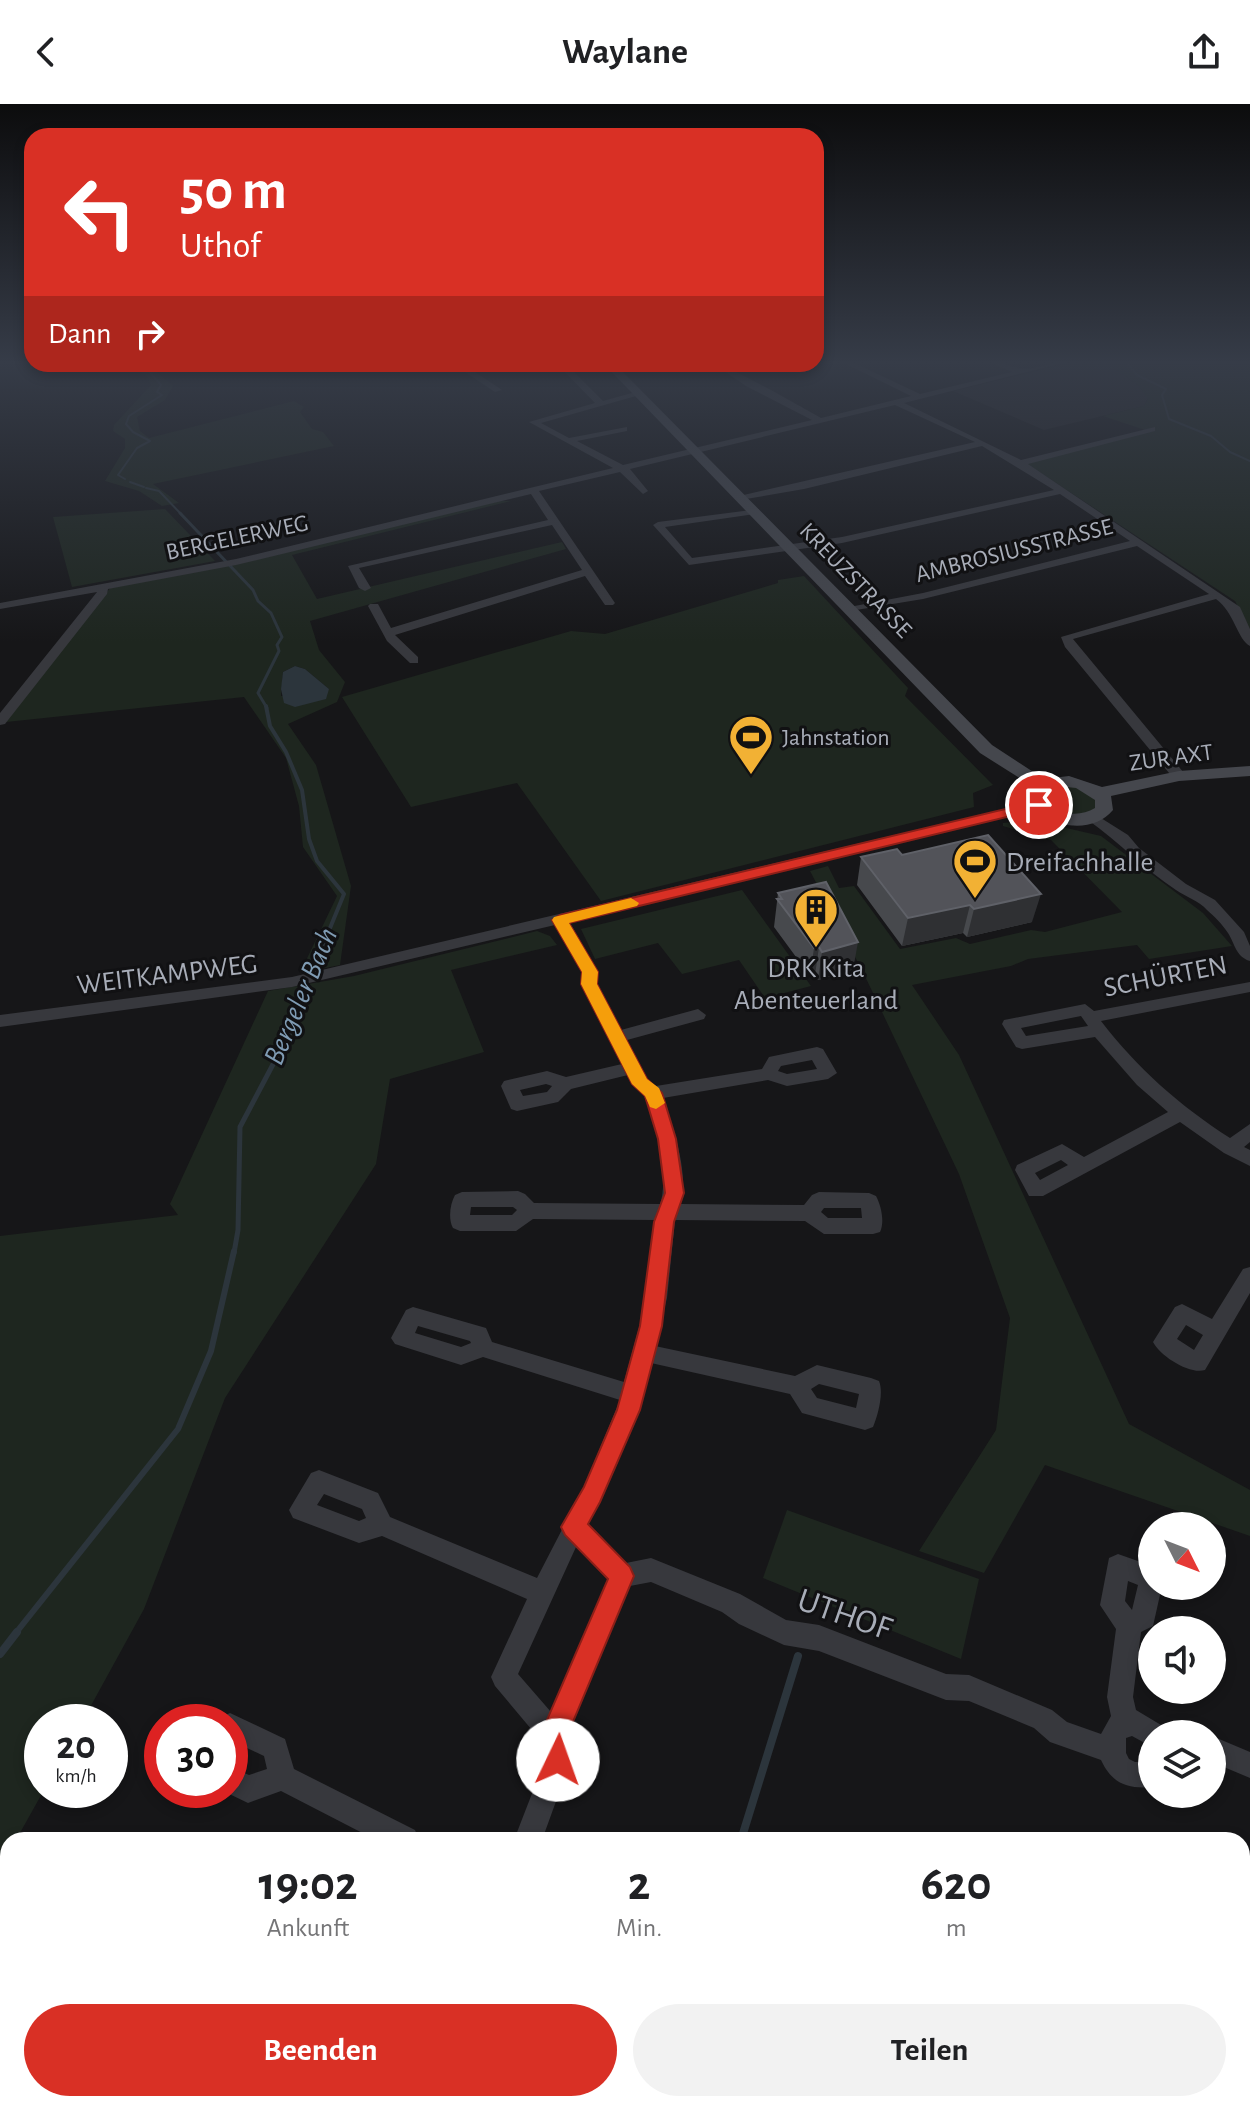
<!DOCTYPE html>
<html lang="de">
<head>
<meta charset="utf-8">
<style>
	body { margin:0; font-family:"Alegreya Sans",sans-serif; background:#f2f2f2; color:#202124; height:100vh; display:flex; flex-direction:column; font-size:30px; white-space:nowrap }
	* { box-sizing:border-box; margin:0 }
	p { font-size:26px; color:#757577 }
	.icon { flex:none; width:44px; height:44px; fill:none; stroke:currentColor; stroke-width:2; stroke-linecap:round; stroke-linejoin:round }
	.map { position:relative; flex:1; overflow:hidden }
	.panel { position:absolute; left:0px; top:1728px; width:1250px; height:280px; display:flex; flex-direction:column; background:#fff; border-radius:24px 24px 0 0; box-shadow:0 4px 12px #0003 }
	.panel>* { flex:none }
	.hud { position:absolute; left:24px; top:24px; width:800px; height:244px; border-radius:24px; box-shadow:0 4px 12px #0003; background:#d93025; color:#fff; overflow:hidden }
	.needle { width:52px; rotate:132deg }
	.tools { position:absolute; left:1138px; top:1408px; display:grid; gap:16px }
	.tools a { display:grid; place-items:center; width:88px; height:88px; border-radius:50%; background:#fff; box-shadow:0 4px 12px #0003; font-size:40px }
	.speed { position:absolute; left:24px; top:1600px; display:flex; gap:16px; font-size:40px; font-weight:700; text-align:center }
	.speed>* { display:grid; place-content:center; width:104px; height:104px; border-radius:50%; background:#fff; box-shadow:0 4px 12px #0003; line-height:1 }
	.speed small { font-size:20px; font-weight:400 }
	.speed .limit { border:12px solid #d22; background:#fff; color:#111 }
	.pin { position:absolute; display:grid; place-items:center; width:68px; height:68px; color:#fff; margin:-34px; border:4px solid #fff; border-radius:50%; box-shadow:0 2px 8px #0007 }
	.me { position:absolute; width:88px; margin:-44px; rotate:3deg; stroke-linejoin:round; filter:drop-shadow(0 0 6px #0008) }
	.turn { display:flex; align-items:center; gap:28px; height:168px; padding:0 24px; font-size:36px }
	.turn .icon { width:104px; height:104px; stroke-width:2.5 }
	.turn b { display:block; font-size:56px; line-height:68px }
	.then { display:flex; align-items:center; height:76px; padding:0 24px; background:#0003; gap:16px; font-size:30px }
	.eta { display:flex; justify-content:space-evenly; align-items:center; height:136px; text-align:center }
	.eta b { font-size:48px; font-weight:700; line-height:56px }
	.action { display:flex; gap:16px; margin-top:auto; padding:16px 24px }
	.action a { flex:1; height:92px; border-radius:48px; background:#d93025; color:#fff; font-size:32px; font-weight:700; line-height:92px; text-align:center }
	.action a+a { background:#f2f2f2; color:#202124 }
	header { display:flex; justify-content:space-between; align-items:center; height:104px; padding:0 24px; background:#fff; font-size:36px; font-weight:700 }
	.map>svg:first-child { display:block }
</style>
</head>
<body>
<header><svg class="icon" aria-label="back" viewBox="0 0 24 24"><path d="M15 5l-7 7 7 7"/></svg>Waylane<svg class="icon" aria-label="share" viewBox="0 0 24 24"><path d="M12 15V3M7 8l5-5 5 5M5 13v7h14v-7"/></svg></header>
<div class="map">
<svg width="1250" height="2008" viewBox="0 0 1250 2008">
	<rect width="100%" height="100%" fill="#161618"/>
	<!-- built -->
	<path fill="#222225" d="M1078 257H1105L1139 282 1148 294 1144 302 1044 326 953 287Z"/>
	<!-- green -->
	<g fill="#1e261f" fill-rule="evenodd">
		<path d="M1105 257H1250V525L1235 497 1026 359 1148 327 1103 312 1144 302 1148 295 1139 282Z"/>
		<path d="M132 260H147L173 282 165 296 137 313 140 327 149 334 294 297 304 303 300 308 312 325 323 328 334 342 153 380 179 399 162 402 139 387 105 377 125 344V335L113 327 114 321 151 281 148 274Z"/>
		<path d="M499 397H511L292 451 317 495 562 438 566 445 310 517 319 546 345 578 337 598 288 620 316 661 351 782 340 861 300 869 337 792 303 743 299 702 286 654 244 593 6 618 110 484 237 460ZM295 562 305 565 329 585 281 592 283 568Z"/>
		<path d="M165 405 215 457 72 483 53 413Z"/>
		<path d="M804 472 908 584 905 592 993 681 973 689 974 703 601 797 517 679 411 703 342 593 571 527 605 530 778 479V476Z"/>
		<path d="M1054 681 1084 684 1099 700 1091 709 1072 711 1052 705 1043 689Z"/>
		<path d="M1032 716 1101 732 1203 809 1232 842 1149 855 1137 841 1028 855 1011 862 912 881 959 951 1129 1320 1250 1386V1432L1045 1361 984 1469 919 1447 996 1326 1010 1214 959 1070 863 868 810 767 828 762 839 784 854 782 900 845 956 834 970 840 1031 826 1045 828 1122 808 1051 736 1003 722V719Z"/>
		<path d="M742 786 811 882 765 894 739 856 682 870 658 839 595 855 581 825Z"/>
		<path d="M537 827 550 832 557 841 451 866 484 948 390 975 376 1060 225 1294 144 1505 82 1618H42L44 1686 16 1736H8V1751L0 1765V1132L178 1111 170 1100 268 887 354 872Z"/>
		<path d="M787 1406 979 1475 961 1555 763 1474Z"/>
	</g>
	<!-- water -->
	<path fill="#2c353c" d="M295 562 305 565 329 585 326 595 295 603 284 599 281 585 283 568Z"/>
	<g fill="none" stroke-linecap="round" stroke-linejoin="round">
		<!-- stream-far5 -->
		<g stroke="#2c353c" stroke-width="2">
			<path d="M1125 257 1137 271 1166 285 1162 291 1169 315 1211 332 1230 348 1250 357"/>
			<path d="M125 375 118 371 137 344 150 337 133 328 126 320 129 312 162 291 157 288 161 281 143 260"/>
			<path d="M130 378 144 383"/>
			<path d="M146 384 159 387 182 411"/>
		</g>
		<!-- stream-far4 -->
		<path stroke="#2c353c" stroke-width="3" d="M180 409 253 486 258 497 271 509 282 533 277 541 279 547 258 589 267 604"/>
		<!-- stream-far3 -->
		<path stroke="#2c353c" stroke-width="4" d="M266 602 270 622 286 648 302 686 309 735 317 757 344 790 321 846"/>
		<!-- stream-far2 -->
		<path stroke="#2c353c" stroke-width="5" d="M234 1149 238 1126 240 1023 297 915 308 864 321 844"/>
		<!-- stream-far1 -->
		<path stroke="#2c353c" stroke-width="6" d="M15 1530 178 1325 211 1247 234 1147"/>
		<!-- stream -->
		<g stroke="#2c353c" stroke-width="8">
			<path d="M0 1550 17 1528"/>
			<path d="M741 1736 798 1552"/>
			<path d="M656 2008 658 2000"/>
		</g>
		<!-- street -->
		<g fill="#37383d" fill-rule="evenodd">
			<path d="M840 257H850L920 290 1012 268 988 257C1000 257 1008 262 1019 264 1034 267 1054 257 1070 257L904 299 1021 356 1155 323V327L1028 360 1240 503 1250 525V542C1237 535 1235 509 1216 495L1073 535 1184 669V675H1174L1065 543 1061 533 1209 490 1137 442 923 495 850 507 844 504 923 489 1130 437 1060 390 842 439 689 461 653 421 658 418 759 405V409L755 410 665 423 692 454 842 433 1054 386 982 342 804 385 740 396 735 393 975 338 895 301 630 365 648 387 643 390 620 368 539 387 615 499 613 501H605L585 472 395 531 418 553V559H410L387 537 368 502 370 500H378L391 524 582 466 552 421 359 464 371 484 365 487 359 484 348 462 548 416 531 390 236 461 108 485 107 490 5 620 0 621V609L97 488 0 505V499L236 455 613 364 529 318 595 299 557 260H566L603 297 639 287 643 290 541 319 569 334 627 323V327L577 337 623 361 812 316 746 282 714 260C727 260 803 304 821 314L911 292Z"/>
			<path d="M453 260H463L502 286 495 288Z"/>
			<path d="M1039 697 1046 701 1044 704 569 817 598 868 597 880 621 926 698 905 706 911 704 915 627 936 648 976 656 982 762 965 769 953 817 943 823 945 837 969 828 975 787 982 768 976 663 994C673 1023 690 1071 680 1100L804 1101 812 1091 819 1088 869 1089 876 1092C881 1101 885 1118 880 1128L873 1130H824L805 1117 675 1116 667 1194 655 1242 795 1272 817 1261 871 1274 879 1277C884 1289 878 1311 873 1323L865 1326 802 1309 790 1290 651 1259C637 1315 616 1370 587 1421L626 1459 651 1454 740 1490 786 1516 819 1521 946 1570 969 1571 1052 1606 1067 1618 1101 1630 1111 1612 1107 1593 1116 1525 1100 1501 1109 1454 1118 1450 1152 1462V1482H1162L1153 1522 1141 1528 1133 1593 1136 1606 1161 1621 1165 1630H1152V1643L1132 1632 1126 1634V1649L1129 1655 1135 1658 1152 1657V1683C1128 1685 1112 1680 1101 1656L1050 1638 1034 1624 969 1597 946 1596 819 1547 784 1541 739 1520 722 1508 651 1478 630 1482 567 1632 571 1656 542 1736H514L545 1656 542 1638 495 1582 491 1573 527 1495 382 1432 359 1439 293 1414 289 1406 311 1369 319 1366 378 1389 390 1413 537 1474 584 1383 620 1296 483 1253 461 1261 395 1240 391 1234 406 1206 413 1203 486 1224 492 1238 624 1278 647 1194 655 1116 533 1115 516 1127H460L453 1124C448 1115 450 1100 455 1091L462 1088 518 1087 525 1090 534 1099 660 1100C669 1076 657 1020 646 996 642 987 633 981 628 971L571 985 558 998 517 1007 511 1005 501 982 504 977 547 967 566 973 622 960 581 880 582 868 555 821 292 883 0 923V911L292 873ZM812 956 817 965 787 970 778 967 781 962ZM546 980 552 982 547 988 523 992 520 986ZM471 1103H513L517 1106 512 1111H470ZM824 1104H861L862 1114H828L821 1108ZM418 1222 470 1237 471 1239 461 1243 415 1229ZM819 1280 859 1290 856 1304 817 1294 811 1285ZM324 1390 362 1405 366 1414 359 1417 317 1401ZM576 1443 608 1475 551 1608 518 1570ZM1128 1477 1138 1481 1132 1506 1125 1497Z"/>
			<path d="M1093 709 1128 731 1139 744 1186 780 1215 796 1244 828 1250 842V857C1236 853 1235 840 1228 829 1223 821 1214 812 1207 806 1199 797 1186 793 1176 786 1144 765 1119 738 1088 716L1086 713Z"/>
			<path d="M1250 878V888L1101 917C1137 964 1180 1002 1230 1034L1250 1020V1038L1244 1043 1250 1046V1062L1224 1049 1180 1018 1043 1092H1029L1015 1066 1017 1061 1062 1040 1084 1053 1168 1008 1137 981 1095 933 1022 945 1016 943 1002 920 1004 916 1085 900 1094 907ZM1081 912 1088 922 1026 932 1021 924ZM1061 1056 1068 1061 1040 1076 1035 1069Z"/>
			<path d="M1250 1163V1189L1205 1266C1190 1271 1160 1252 1153 1238L1175 1203 1182 1200 1212 1215 1243 1165ZM1186 1221 1203 1231 1194 1246 1177 1235Z"/>
			<path d="M230 1609 285 1635 294 1665 415 1726 419 1736H376L281 1687 248 1699 221 1686H230V1663L249 1671 267 1665 264 1652 230 1636V1618H219L221 1613Z"/>
			<path d="M1212 1632 1250 1648V1674L1212 1658Z"/>
			<path d="M63 2000H104L108 2008H67Z"/>
			<path d="M115 2000H172L176 2008H111Z"/>
			<path d="M390 2000H422L419 2008H387Z"/>
		</g>
		<!-- secondary -->
		<path fill="#45474d" fill-rule="evenodd" d="M604 260H615L992 641 1044 675 1069 672 1102 683 1179 667 1250 662V672L1179 677 1111 692 1113 706C1090 734 1038 722 1026 690L1032 682 980 649ZM1057 682 1076 684 1095 696V704C1077 715 1052 710 1044 690Z"/>
	</g>
	<!-- wall -->
	<g fill="#47494d">
		<path d="M902 751 1032 818 967 833 963 829 902 842 857 781 861 753Z"/>
		<path d="M778 789 853 866 818 876 815 871 810 872 774 823Z"/>
	</g>
	<!-- shaded-wall -->
	<g fill="#2f3033">
		<path d="M1041 790 1032 818 967 833 974 805Z"/>
		<path d="M970 801 963 829 902 842 908 814Z"/>
		<path d="M858 838 853 866 818 876 822 848Z"/>
		<path d="M819 843 815 871 810 872 814 844Z"/>
	</g>
	<!-- building -->
	<g fill="#525359" stroke="#5f6168" stroke-width="2">
		<path d="M988 731 1041 790 974 805 970 801 908 814 861 753 897 745 902 751Z"/>
		<path d="M826 778 858 838 822 848 819 843 814 844 777 795H782L778 789Z"/>
	</g>
	<!-- sky -->
	<linearGradient id="sky" x2="0" y2="1"><stop stop-color="#0c0c0d"/><stop offset="0.48" stop-color="#363c48"/><stop offset="1" stop-color="#363c48" stop-opacity="0"/></linearGradient>
	<rect width="1250" height="538" fill="url(#sky)"/>
	<!-- route -->
	<path fill="#d93025" stroke="#8d1f18" stroke-width="2" d="M1039 697 1044 698V704L569 819 598 868 597 880 647 975 662 989 676 1035 684 1089 674 1118 662 1222 640 1306 600 1398 588 1420 630 1463 634 1472 567 1632 572 1656 568 1666 558 1670 548 1666 540 1632 608 1475 565 1431 561 1423 584 1383 617 1306 640 1222 654 1118 665 1089 658 1035 645 992 632 980 581 880 582 868 552 816 560 811Z"/>
	<!-- slow -->
	<path fill="#f59e0b" d="M631 794 639 799 637 802 569 819 598 868 597 880 647 975 659 984 665 999 656 1005 650 1003 645 992 632 980 581 880 582 868 552 816 554 813Z"/>
	<!-- icons -->
	<defs>
		<g id="stadium-pin" transform="scale(2.3)"><path d="M0 17L-7.5 6A9.5 9.5 0 1 1 7.5 6Z" fill="#f2b134" stroke="#111113"/><path d="M0-5a6.5 5 0 1 0 0 10a6.5 5 0 1 0 0-10ZM-3.5-1.8h7v3.6h-7Z" fill="#111"/></g>
		<g id="building-pin" transform="scale(2.3)"><path d="M0 17L-7.5 6A9.5 9.5 0 1 1 7.5 6Z" fill="#f2b134" stroke="#111113"/><path d="M-4-6H4V6H1V3H-1V6H-4ZM-2.5-4.3h1.7v1.8h-1.7ZM.8-4.3h1.7v1.8H.8ZM-2.5-1h1.7V.8h-1.7ZM.8-1h1.7V.8H.8Z" fill="#111"/></g>
	</defs>
	<g fill-rule="evenodd">
		<use href="#stadium-pin" x="751" y="633"/>
		<use href="#stadium-pin" x="975" y="757"/>
		<use href="#building-pin" x="816" y="806"/>
	</g>
	<g text-anchor="middle" stroke-width="6" stroke-linejoin="round" paint-order="stroke">
		<!-- far-street labels -->
		<g font-size="24" fill="#a8adb8" stroke="#111113">
			<text transform="translate(237 433) rotate(-12)" y="8">BERGELERWEG</text>
			<text transform="translate(1014 446) rotate(-14)" y="8">AMBROSIUSSTRASSE</text>
			<text transform="translate(856 476) rotate(46)" y="8">KREUZSTRASSE</text>
			<text transform="translate(1171 653) rotate(-8)" y="8">ZUR AXT</text>
		</g>
		<!-- far-poi labels -->
		<g font-size="24" fill="#a8adb8" stroke="#111113" text-anchor="start">
			<text x="782" y="641">Jahnstation</text>
		</g>
		<!-- poi labels -->
		<g font-size="28" fill="#a8adb8" stroke="#111113" text-anchor="start">
			<text x="1006" y="767">Dreifachhalle</text>
			<text x="816" y="873" text-anchor="middle">DRK Kita<tspan x="816" dy="32">Abenteuerland</tspan></text>
		</g>
		<!-- street labels -->
		<g font-size="28" fill="#a8adb8" stroke="#111113">
			<text transform="translate(167 869) rotate(-7)" y="10">WEITKAMPWEG</text>
			<text transform="translate(1165 871) rotate(-11)" y="10">SCHÜRTEN</text>
		</g>
		<!-- water labels -->
		<g font-size="30" font-style="italic" fill="#7f9bb3" stroke="#111113">
			<text transform="translate(300 892) rotate(-67)" y="10">Bergeler Bach</text>
		</g>
		<!-- near-street labels -->
		<g font-size="34" fill="#a8adb8" stroke="#111113">
			<text transform="translate(845 1509) rotate(19)" y="12">UTHOF</text>
		</g>
	</g>
</svg>
<div class="tools">
<a><svg class="needle" viewBox="-14 -14 28 28"><path d="M0-13l5 13h-10z" fill="#e53935"/><path d="M0 13l5-13h-10z" fill="#757577"/></svg></a>
<a><svg class="icon" aria-label="sound" viewBox="0 0 24 24"><path d="M4 9h4l5-4v14l-5-4H4zM17 9q2 3 0 6"/></svg></a>
<a><svg class="icon" aria-label="layers" viewBox="0 0 24 24"><path d="M12 4l9 5-9 5-9-5zM3 14l9 5 9-5"/></svg></a>
</div>
<div class="speed"><div>20<small>km/h</small></div><div class="limit">30</div></div>
<div class="pin" style="left:1039px;top:701px;background:#d93025"><svg class="icon" aria-label="arrive" viewBox="0 0 24 24"><path d="M6 21V4h12l-3 4 3 4H6"/></svg></div>
<svg class="me" style="left:558px;top:1656px" viewBox="-20 -20 40 40"><circle r="19" fill="#fff"/><path d="M0-13L10 11 0 6-10 11z" fill="#d93025"/></svg>
<div class="hud">
<div class="turn"><svg class="icon" aria-label="left" viewBox="0 0 24 24"><path d="M17 20v-9H6M10 6l-5 5 5 5"/></svg><div><b>50 m</b>Uthof</div></div>
<div class="then">Dann<svg class="icon" aria-label="right" viewBox="0 0 24 24"><path d="M7 20v-9h11M14 6l5 5-5 5"/></svg></div>
</div>
<section class="panel">
<div class="eta">
<div><b>19:02</b><p>Ankunft</p></div>
<div><b>2</b><p>Min.</p></div>
<div><b>620</b><p>m</p></div>
</div>
<div class="action"><a>Beenden</a><a>Teilen</a></div>
</section>
</div>
</body>
</html>
